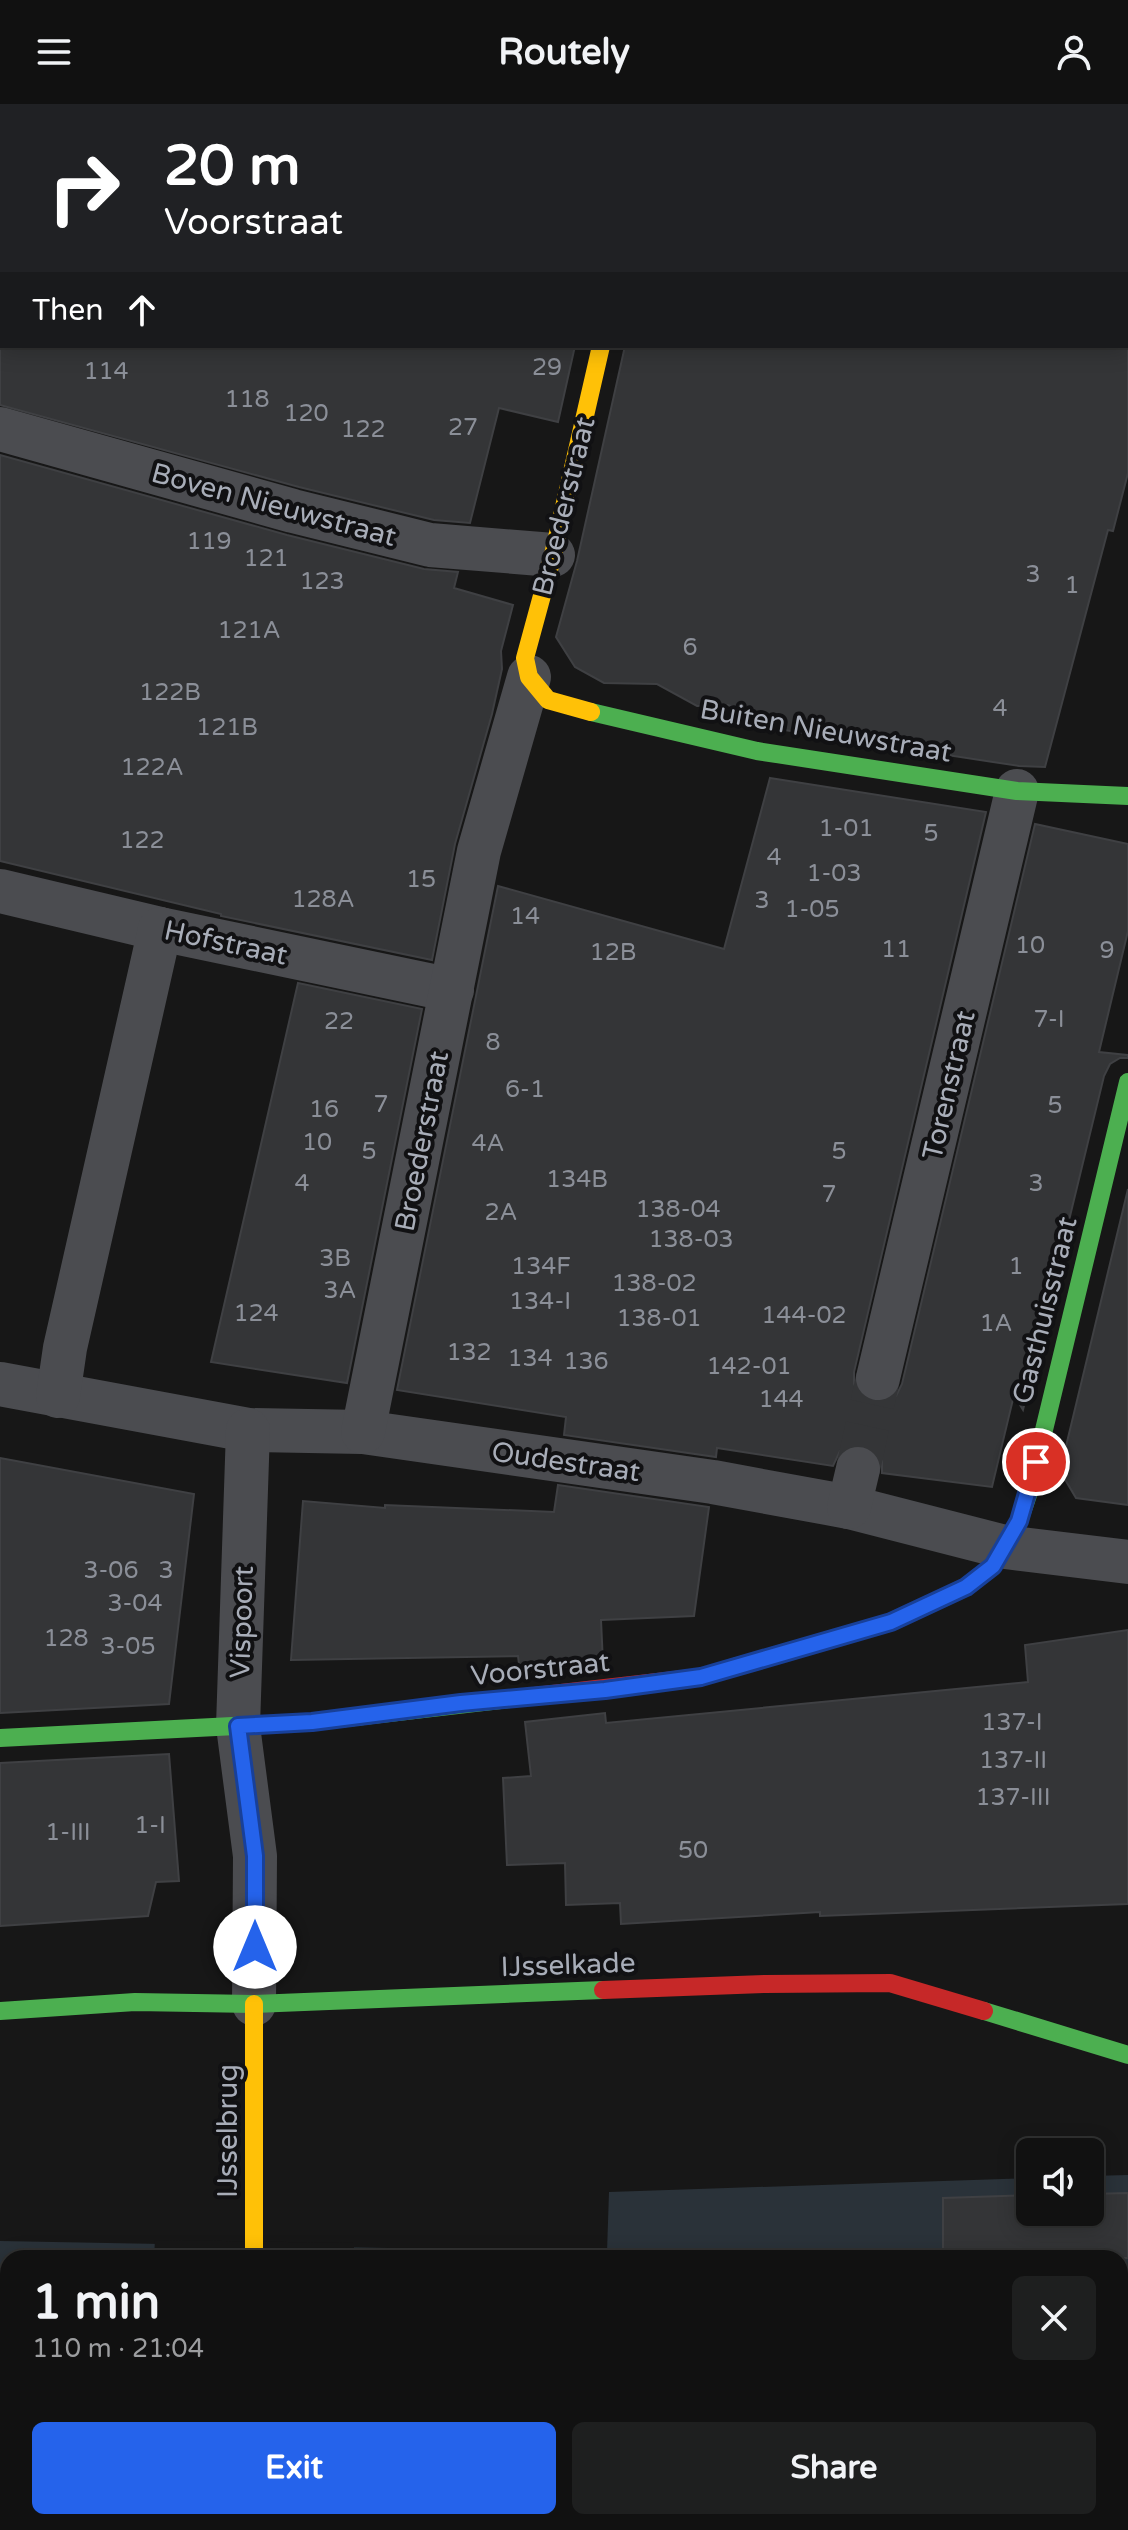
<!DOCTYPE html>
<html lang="en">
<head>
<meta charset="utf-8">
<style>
	body { margin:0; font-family:"Varela Round",sans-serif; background:#1e1f1f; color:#f1f3f6; height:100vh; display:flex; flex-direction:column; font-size:30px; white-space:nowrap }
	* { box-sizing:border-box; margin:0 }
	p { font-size:26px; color:#9c9d9f }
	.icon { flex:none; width:44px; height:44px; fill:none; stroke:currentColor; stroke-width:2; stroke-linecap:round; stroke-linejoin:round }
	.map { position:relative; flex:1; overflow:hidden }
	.sheet { position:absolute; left:0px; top:2146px; width:1128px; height:280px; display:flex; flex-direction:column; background:#111; border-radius:24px 24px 0 0; box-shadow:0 4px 20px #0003,0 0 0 2px #303131 }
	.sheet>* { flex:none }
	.top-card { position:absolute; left:0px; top:0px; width:1128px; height:244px; box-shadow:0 4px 20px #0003,0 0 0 2px #303131; background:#202124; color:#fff; overflow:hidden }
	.controls { position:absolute; left:1016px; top:2034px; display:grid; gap:16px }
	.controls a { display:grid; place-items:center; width:88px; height:88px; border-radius:12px; background:#111; box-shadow:0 4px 20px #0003,0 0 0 2px #303131; font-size:40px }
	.pin { position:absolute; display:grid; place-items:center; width:68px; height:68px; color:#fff; margin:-34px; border:4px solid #fff; border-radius:50%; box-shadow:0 2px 8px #0007 }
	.me { position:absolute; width:88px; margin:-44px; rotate:0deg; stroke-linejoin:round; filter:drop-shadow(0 0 6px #0008) }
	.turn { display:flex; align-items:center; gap:28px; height:168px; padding:0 32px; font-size:36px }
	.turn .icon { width:104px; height:104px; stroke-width:2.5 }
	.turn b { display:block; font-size:56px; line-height:68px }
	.then { display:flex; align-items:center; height:76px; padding:0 32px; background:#0003; gap:16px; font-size:30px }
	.round { display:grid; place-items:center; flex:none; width:84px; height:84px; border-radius:12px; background:#1e1f1f }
	.head { display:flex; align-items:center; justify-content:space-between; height:136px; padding:0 32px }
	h1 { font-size:48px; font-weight:700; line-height:60px }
	.primary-button { display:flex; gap:16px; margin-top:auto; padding:16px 32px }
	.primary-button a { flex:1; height:92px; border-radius:12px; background:#2563eb; color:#fff; font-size:32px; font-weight:700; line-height:92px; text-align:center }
	.primary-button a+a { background:#1e1f1f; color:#f1f3f6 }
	header { display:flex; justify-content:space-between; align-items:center; height:104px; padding:0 32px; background:#111; font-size:36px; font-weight:700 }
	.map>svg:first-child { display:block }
</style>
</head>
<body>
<header><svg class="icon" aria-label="menu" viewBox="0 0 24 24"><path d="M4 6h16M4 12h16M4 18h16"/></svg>Routely<svg class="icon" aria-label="person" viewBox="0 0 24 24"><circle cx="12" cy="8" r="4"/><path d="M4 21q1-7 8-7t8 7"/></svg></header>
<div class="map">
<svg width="1128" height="2426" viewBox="0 0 1128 2426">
	<rect width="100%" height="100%" fill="#171717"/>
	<!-- water -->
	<path fill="#2a3239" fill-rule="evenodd" d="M1128 2071V2426H0V2137L607 2148 609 2088 1030 2074V2108H1090V2072ZM8 2154H1120V2418H8Z"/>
	<!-- pier -->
	<g fill="#171717">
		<path d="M155 2136 354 2139V2154H154Z"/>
		<path d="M150 2418H350L349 2426H150Z"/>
	</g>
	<!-- building -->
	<g fill="#343537" stroke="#3f4043" stroke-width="2">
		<path d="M0 242H575L558 318 499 304 470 419 434 416 299 383 0 301Z"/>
		<path d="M625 242H1128V369L1113 427 1108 426 1045 663 1019 662 784 626 786 621 728 601 697 602 657 580 604 579 575 563 556 533 577 457Z"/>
		<path d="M0 351 287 431 424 465 458 468 454 484 513 501 501 547 502 565 492 610 455 740 432 856 221 812V810L0 757Z"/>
		<path d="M770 674 986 708 854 1268V1280L860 1292 873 1298H884L896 1292 902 1280 1035 720 1128 740V827L1099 948 1128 951V954H1120L1110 960 1104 972 1023 1306 1014 1291 992 1383 882 1369V1357L876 1347 863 1341H852L840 1347 833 1362 717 1344 716 1353 564 1331 566 1313 397 1286 498 782 724 845Z"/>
		<path d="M298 879 422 905 347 1279 211 1258Z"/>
		<path d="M1128 1085V1401L1076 1394 1060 1367Z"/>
		<path d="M0 1354 194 1390 169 1600 0 1609Z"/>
		<path d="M558 1381 709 1403 694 1512 601 1516 603 1559 520 1569 518 1552 291 1556 303 1397 385 1404V1401L554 1408Z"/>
		<path d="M1128 1526V1800L820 1812V1808L621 1820 620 1799 566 1801 565 1759 507 1761 503 1674 531 1672 525 1618 605 1609 606 1619 1028 1578 1025 1541Z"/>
		<path d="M169 1650 179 1777 156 1778 148 1812 0 1822V1659Z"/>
		<path d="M1128 2089V2154H943V2094L1030 2091V2108H1090V2090Z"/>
	</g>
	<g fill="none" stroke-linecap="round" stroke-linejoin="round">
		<!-- street-tunnel -->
		<path stroke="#343537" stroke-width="44" stroke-dasharray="44 22" stroke-linecap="butt" d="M858 1365 878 1274"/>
		<!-- street -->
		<g stroke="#4b4c50" stroke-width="44">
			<path d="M659 2V0"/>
			<path d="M0 325 293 407 430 441 553 451"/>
			<path d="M0 787 160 825 452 886"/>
			<path d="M878 1274 1017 687"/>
			<path d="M0 1280 248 1326 363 1328 713 1378 849 1403 1005 1443 1128 1458"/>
			<path d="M58 1292 65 1244 160 825"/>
			<path d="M248 1326 238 1622 255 1752 254 1900"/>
			<path d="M363 1328 479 747 529 573"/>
			<path d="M849 1403 858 1365"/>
		</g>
		<!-- fast -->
		<g stroke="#4caf50" stroke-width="18">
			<path d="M591 608 757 647 1017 687 1128 692"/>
			<path d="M731 1564 891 1518 966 1483 993 1462 1019 1417 1029 1388 1128 978"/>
			<path d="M0 1634 312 1618 526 1593"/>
			<path d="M0 1907 135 1898 254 1900 603 1886"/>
			<path d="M984 1907 1128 1951"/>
		</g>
		<!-- slow -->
		<g stroke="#ffc107" stroke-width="18">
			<path d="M591 608 548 596 529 573 525 554 553 451 601 242"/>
			<path d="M254 1900V2154"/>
			<path d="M249 2426 250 2418"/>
		</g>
		<!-- jam -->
		<g stroke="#c62828" stroke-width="18">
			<path d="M526 1593 701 1573 731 1564"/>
			<path d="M603 1886 765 1880 890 1879 984 1907"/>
		</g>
	</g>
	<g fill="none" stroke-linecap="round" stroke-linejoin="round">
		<!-- route casing -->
		<g stroke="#184099" stroke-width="20">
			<path id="route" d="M255 1843V1752L238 1622 312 1618 461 1599 605 1586 701 1573 891 1518 966 1483 993 1462 1019 1417 1036 1358"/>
		</g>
		<!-- route -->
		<use href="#route" stroke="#2563eb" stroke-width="14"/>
	</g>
	<g text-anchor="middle" stroke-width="8" stroke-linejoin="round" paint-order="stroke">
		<!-- number labels -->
		<g font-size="24" fill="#8b8f98">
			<text x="547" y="271">29</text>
			<text x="106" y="275">114</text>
			<text x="247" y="303">118</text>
			<text x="306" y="317">120</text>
			<text x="463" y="331">27</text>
			<text x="363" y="333">122</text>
			<text x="209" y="445">119</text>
			<text x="266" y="462">121</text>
			<text x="1033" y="478">3</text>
			<text x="322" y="485">123</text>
			<text x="1072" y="489">1</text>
			<text x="249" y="534">121A</text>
			<text x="690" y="551">6</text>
			<text x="170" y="596">122B</text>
			<text x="1000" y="612">4</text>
			<text x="227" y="631">121B</text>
			<text x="152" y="671">122A</text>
			<text x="846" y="732">1-01</text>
			<text x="931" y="737">5</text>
			<text x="142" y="744">122</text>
			<text x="774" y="761">4</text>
			<text x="834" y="777">1-03</text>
			<text x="421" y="783">15</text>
			<text x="323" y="803">128A</text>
			<text x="762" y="804">3</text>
			<text x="812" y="813">1-05</text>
			<text x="525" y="820">14</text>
			<text x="1030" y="849">10</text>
			<text x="896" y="853">11</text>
			<text x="1107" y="854">9</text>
			<text x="613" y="856">12B</text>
			<text x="1049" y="923">7-I</text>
			<text x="339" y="925">22</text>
			<text x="493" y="946">8</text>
			<text x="525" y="993">6-1</text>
			<text x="381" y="1008">7</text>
			<text x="1055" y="1009">5</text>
			<text x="324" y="1013">16</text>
			<text x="317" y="1046">10</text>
			<text x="488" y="1047">4A</text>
			<text x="369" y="1055">5</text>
			<text x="839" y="1055">5</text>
			<text x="577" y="1083">134B</text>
			<text x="302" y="1087">4</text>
			<text x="1036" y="1087">3</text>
			<text x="829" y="1098">7</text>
			<text x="678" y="1113">138-04</text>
			<text x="501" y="1116">2A</text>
			<text x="691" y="1143">138-03</text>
			<text x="335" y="1162">3B</text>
			<text x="541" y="1170">134F</text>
			<text x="1016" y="1170">1</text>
			<text x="654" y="1187">138-02</text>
			<text x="340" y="1194">3A</text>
			<text x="540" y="1205">134-I</text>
			<text x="256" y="1217">124</text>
			<text x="804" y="1219">144-02</text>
			<text x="659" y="1222">138-01</text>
			<text x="996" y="1227">1A</text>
			<text x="469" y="1256">132</text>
			<text x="530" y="1262">134</text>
			<text x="586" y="1265">136</text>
			<text x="749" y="1270">142-01</text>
			<text x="781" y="1303">144</text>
			<text x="111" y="1474">3-06</text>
			<text x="166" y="1474">3</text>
			<text x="135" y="1507">3-04</text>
			<text x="66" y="1542">128</text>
			<text x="128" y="1550">3-05</text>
			<text x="1012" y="1626">137-I</text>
			<text x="1013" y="1664">137-II</text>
			<text x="1013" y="1701">137-III</text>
			<text x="150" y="1729">1-I</text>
			<text x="68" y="1736">1-III</text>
			<text x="693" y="1754">50</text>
		</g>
		<!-- street labels -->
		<g font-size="28" fill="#a8adb8" stroke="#111113">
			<text transform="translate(274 400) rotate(15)" y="10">Boven Nieuwstraat</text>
			<text transform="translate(563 402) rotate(-76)" y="10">Broederstraat</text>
			<text transform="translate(826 626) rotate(10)" y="10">Buiten Nieuwstraat</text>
			<text transform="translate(226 838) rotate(12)" y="10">Hofstraat</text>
			<text transform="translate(948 981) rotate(-77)" y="10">Torenstraat</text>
			<text transform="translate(421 1037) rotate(-79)" y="10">Broederstraat</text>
			<text transform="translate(1044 1206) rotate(-76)" y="10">Gasthuisstraat</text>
			<text transform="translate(566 1357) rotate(8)" y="10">Oudestraat</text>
			<text transform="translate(241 1518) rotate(-88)" y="10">Vispoort</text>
			<text transform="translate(540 1564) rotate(-6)" y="10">Voorstraat</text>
			<text transform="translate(568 1860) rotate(-2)" y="10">IJsselkade</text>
			<text transform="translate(227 2027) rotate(-90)" y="10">IJsselbrug</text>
		</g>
	</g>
</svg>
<div class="controls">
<a><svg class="icon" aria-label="sound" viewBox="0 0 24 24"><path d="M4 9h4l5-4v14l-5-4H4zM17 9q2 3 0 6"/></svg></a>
</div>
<div class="pin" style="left:1036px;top:1358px;background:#d93025"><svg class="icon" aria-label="arrive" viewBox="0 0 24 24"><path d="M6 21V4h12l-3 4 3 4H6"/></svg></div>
<svg class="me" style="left:255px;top:1843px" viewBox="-20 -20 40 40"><circle r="19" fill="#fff"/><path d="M0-13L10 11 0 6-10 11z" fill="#2563eb"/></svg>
<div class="top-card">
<div class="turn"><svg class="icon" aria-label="right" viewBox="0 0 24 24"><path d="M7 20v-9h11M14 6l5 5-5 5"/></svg><div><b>20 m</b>Voorstraat</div></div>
<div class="then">Then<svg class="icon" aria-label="ahead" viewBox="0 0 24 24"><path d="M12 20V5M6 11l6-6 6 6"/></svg></div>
</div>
<section class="sheet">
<div class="head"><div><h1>1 min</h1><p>110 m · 21:04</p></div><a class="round"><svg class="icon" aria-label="close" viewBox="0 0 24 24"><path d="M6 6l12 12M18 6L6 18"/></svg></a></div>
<div class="primary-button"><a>Exit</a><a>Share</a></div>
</section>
</div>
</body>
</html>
